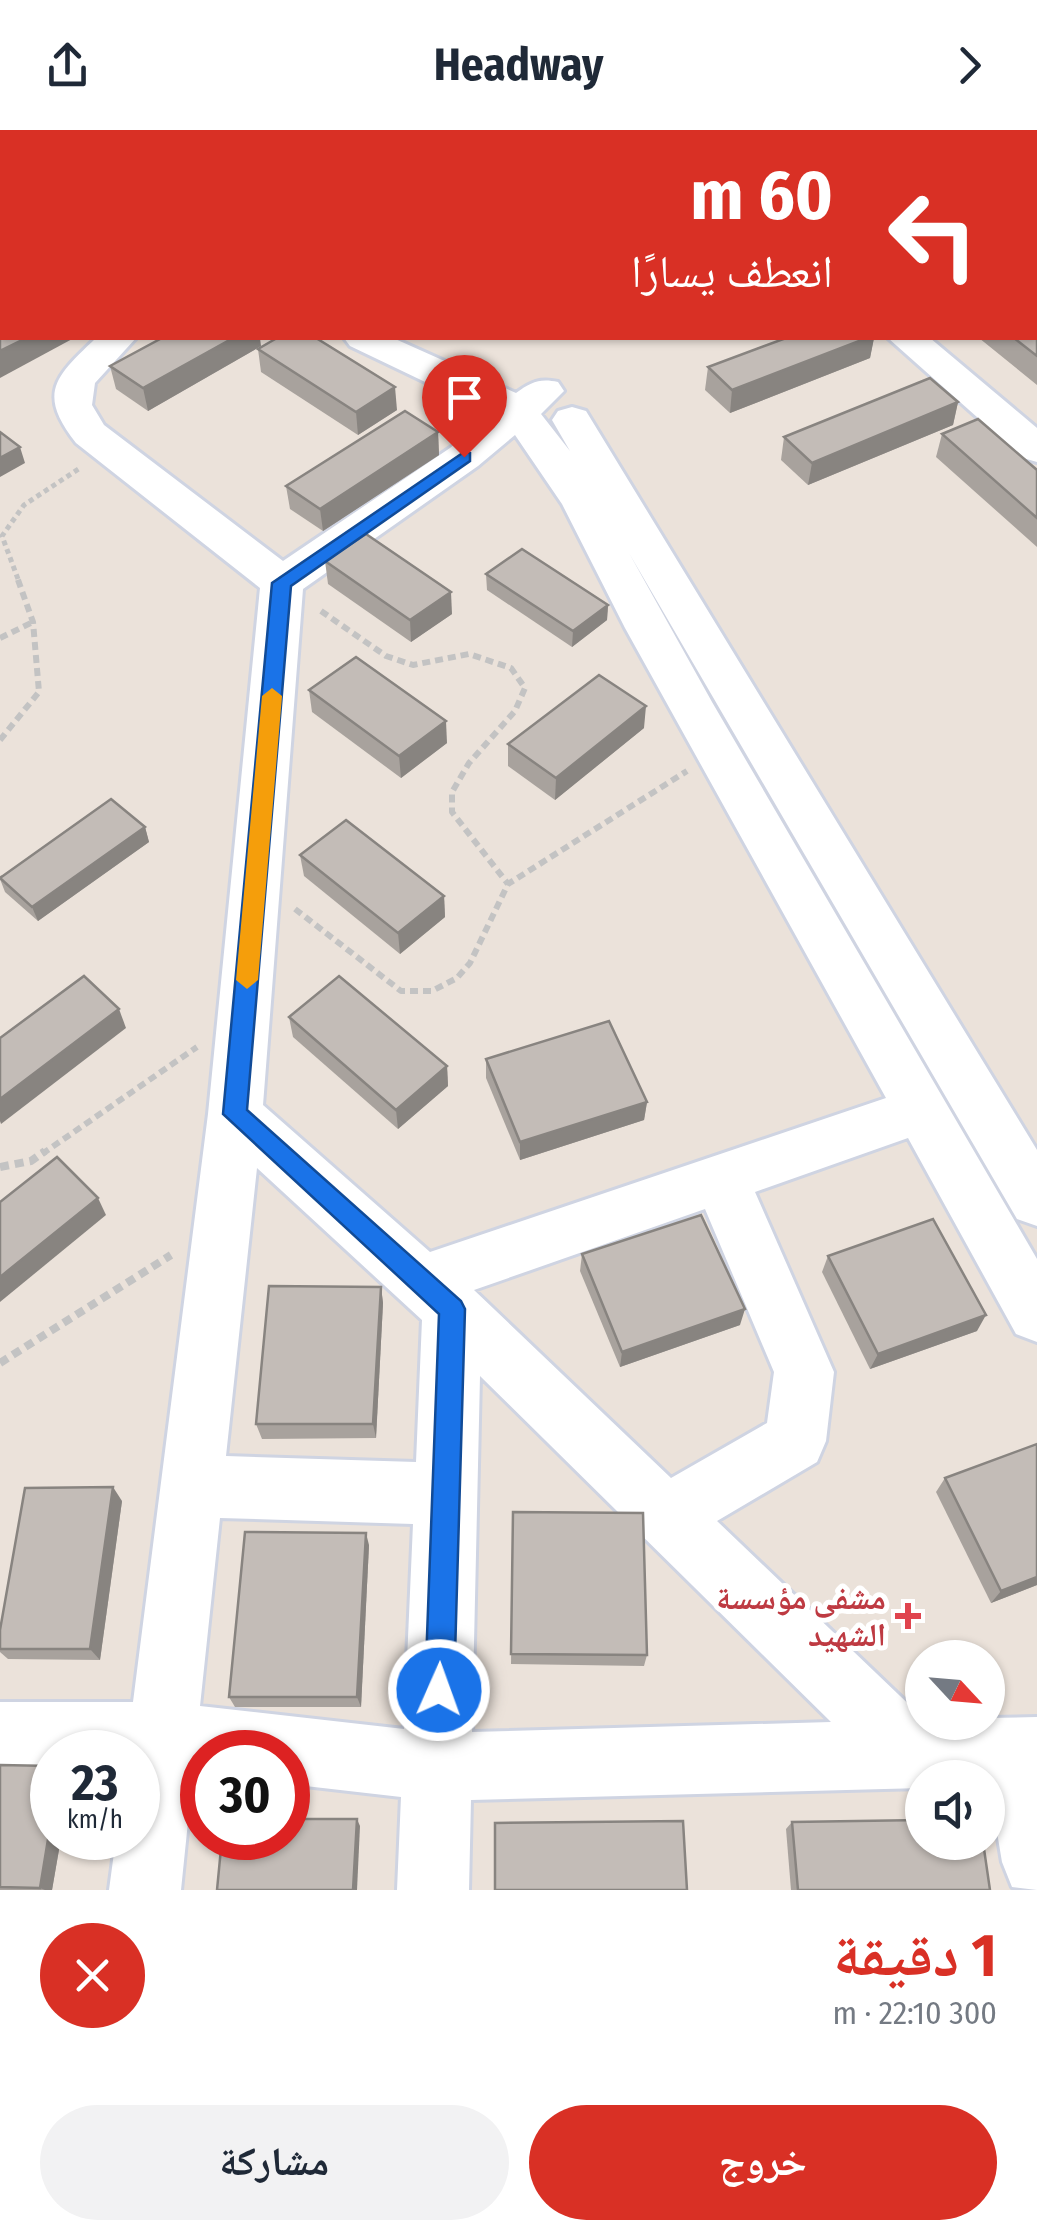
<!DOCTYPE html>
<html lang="ar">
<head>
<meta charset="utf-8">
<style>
	body { margin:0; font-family:"Fira Sans Condensed","Noto Naskh Arabic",sans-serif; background:#f2f2f3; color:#1f2937; direction:rtl; height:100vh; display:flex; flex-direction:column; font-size:38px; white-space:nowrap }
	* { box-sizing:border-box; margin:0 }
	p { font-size:32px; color:#747a83 }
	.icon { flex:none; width:55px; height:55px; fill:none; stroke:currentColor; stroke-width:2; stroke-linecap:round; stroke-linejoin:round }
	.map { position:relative; height:1760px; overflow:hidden; direction:ltr }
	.panel { display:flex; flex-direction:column; background:#fff; flex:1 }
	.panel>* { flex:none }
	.hud { position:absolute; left:0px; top:0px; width:1038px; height:210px; box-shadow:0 2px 8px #0004; direction:rtl; background:#d93025; color:#fff; overflow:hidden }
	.needle { width:65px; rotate:116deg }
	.buttons { position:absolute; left:905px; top:1510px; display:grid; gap:20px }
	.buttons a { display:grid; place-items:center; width:100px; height:100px; border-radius:50%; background:#fff; box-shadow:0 2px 8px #0004; font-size:50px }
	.speed { position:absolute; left:30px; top:1600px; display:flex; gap:20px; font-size:50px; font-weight:700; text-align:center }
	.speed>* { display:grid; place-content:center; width:130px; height:130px; border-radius:50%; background:#fff; box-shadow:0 2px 8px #0004; line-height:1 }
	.speed small { font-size:25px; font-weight:400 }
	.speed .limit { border:15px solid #d22; background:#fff; color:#111 }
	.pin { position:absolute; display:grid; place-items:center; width:85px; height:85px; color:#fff; margin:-102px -42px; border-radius:50% 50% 50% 0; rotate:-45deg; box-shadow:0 0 10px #0007 }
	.pin .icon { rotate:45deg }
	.me { position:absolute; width:110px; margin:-55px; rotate:2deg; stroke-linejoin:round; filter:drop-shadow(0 0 8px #0008) }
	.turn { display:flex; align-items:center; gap:35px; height:210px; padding:0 40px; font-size:45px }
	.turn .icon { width:130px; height:130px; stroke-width:2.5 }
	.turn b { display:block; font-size:70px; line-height:85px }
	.round { display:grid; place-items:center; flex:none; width:105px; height:105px; border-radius:52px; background:#f2f2f3 }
	.head { display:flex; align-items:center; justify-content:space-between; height:170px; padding:0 40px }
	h1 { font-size:60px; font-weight:700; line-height:75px; color:#d93025 }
	.primary-button { display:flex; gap:20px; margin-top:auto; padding:20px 40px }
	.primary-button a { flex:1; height:115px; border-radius:60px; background:#d93025; color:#fff; font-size:40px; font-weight:700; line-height:115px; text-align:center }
	.primary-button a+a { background:#f2f2f3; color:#1f2937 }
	header { display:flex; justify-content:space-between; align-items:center; height:130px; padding:0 40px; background:#fff; font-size:45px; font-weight:700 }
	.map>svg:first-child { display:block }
</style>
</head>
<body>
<header><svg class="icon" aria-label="forward" viewBox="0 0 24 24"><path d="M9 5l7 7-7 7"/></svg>Headway<svg class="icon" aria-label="share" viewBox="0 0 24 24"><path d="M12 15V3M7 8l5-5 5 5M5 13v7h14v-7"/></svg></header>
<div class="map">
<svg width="1037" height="1760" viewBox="0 0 1037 1760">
	<rect width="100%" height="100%" fill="#ebe2da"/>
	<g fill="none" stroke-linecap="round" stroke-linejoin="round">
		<!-- minor casing -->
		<g stroke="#cfd4e2" stroke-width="6">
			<g id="minor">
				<rect x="0" y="38" width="2" height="20"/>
				<rect x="0" y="124" width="2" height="22"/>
				<path d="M96 208H136L95 253 92 275 104 295 283 431 450 318 492 284 350 216 344 208H393L516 263C531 252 540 248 558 252L564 261 541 284 570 321 552 290 558 281 572 277 586 281 1037 1020V1096L1017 1089 629 423 712 572 1037 1129V1212L1016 1204 908 1008 755 1062 834 1242 826 1311 817 1332 717 1391 922 1587V1592H988V1588L1037 1587V1760L1012 1757 1002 1732 988 1648H922V1658L471 1670 469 1760H397L401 1667 288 1654V1622H202V1645L193 1643 181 1760H109L116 1708H138V1622H52V1640H0V1572H133L208 984 260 458 76 313C37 263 55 247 96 208ZM515 305 562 374 625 498 886 968 430 1122 263 975 303 459 478 336ZM257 1038 422 1190 416 1332 226 1326ZM705 1079 774 1242 767 1293 671 1348 474 1160ZM480 1246 831 1592 472 1602ZM220 1388 413 1394 404 1599 200 1576Z"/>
				<path d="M888 208H930L1037 298V332L1023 328Z"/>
			</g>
		</g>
		<!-- path-far2 -->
		<path stroke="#c3c3c3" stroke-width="5" stroke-dasharray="5 4" stroke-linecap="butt" d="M18 449 2 406 24 375 80 338"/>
		<!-- path-far1 -->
		<g stroke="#c3c3c3" stroke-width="6" stroke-dasharray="8 5" stroke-linecap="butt">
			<path d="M321 481 386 526 413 535 469 524 511 538 525 558 515 581 469 633 452 662V682L508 754"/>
			<path d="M0 508 33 492"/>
			<path d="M0 610 39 562 33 492 17 447"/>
			<path d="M295 779 401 861H432L457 848 470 833 508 754 687 641"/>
			<path d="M42 1024 197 917"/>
		</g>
		<!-- path -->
		<g stroke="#c3c3c3" stroke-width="8" stroke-dasharray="9 6" stroke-linecap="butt">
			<path d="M0 1037 31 1031 45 1021"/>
			<path d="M0 1233 171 1125"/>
		</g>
		<!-- minor -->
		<use href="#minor" fill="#fff" fill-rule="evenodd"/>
	</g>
	<!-- wall -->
	<g fill="#a8a29d">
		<path d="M396 0H486V2H397Z"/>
		<path d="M745 0H868V2H744Z"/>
		<path d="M1002 0H1037V9L1035 8V2H1012Z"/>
		<path d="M1037 184V255L979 208H1035Z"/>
		<path d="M786 208H874L870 228 730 283 705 260 708 237Z"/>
		<path d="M261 216 148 281 116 259 110 236Z"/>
		<path d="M258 219 397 280 358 305 261 242Z"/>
		<path d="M958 272 953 295 808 355 781 330 784 307Z"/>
		<path d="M438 302 439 325 323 401 290 379 286 356Z"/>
		<path d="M942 304 1037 340V417L936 327Z"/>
		<path d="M325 431 452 484 411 512 328 454Z"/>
		<path d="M486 444 608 475 607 490 572 517 487 460Z"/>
		<path d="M309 560 447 613 401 648 312 582Z"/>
		<path d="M644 598 555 670 508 636V614Z"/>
		<path d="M145 697 149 712 38 791 5 762 0 749V746Z"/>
		<path d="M300 725 444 766 445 787 400 824 304 746Z"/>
		<path d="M289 887 447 936 448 956 398 999 293 907Z"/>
		<path d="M486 929 647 972 644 990 520 1030 486 948Z"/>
		<path d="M582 1124 740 1195 620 1237 580 1141Z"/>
		<path d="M828 1126 977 1201 870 1239 822 1142Z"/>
		<path d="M381 1157 383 1173 376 1308 262 1309 256 1294Z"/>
		<path d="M945 1348 1037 1455 991 1473 936 1362Z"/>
		<path d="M122 1371 100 1530 8 1529 0 1522V1500Z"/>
		<path d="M513 1382 647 1525 644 1536 511 1534Z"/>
		<path d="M369 1415 361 1577H235L229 1567Z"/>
		<path d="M0 1635 61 1708 52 1760H0Z"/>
		<path d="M792 1692 990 1760H791L786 1699Z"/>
	</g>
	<!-- shaded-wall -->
	<g fill="#888480">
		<path d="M26 208H74L0 248V221Z"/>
		<path d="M233 208H260L261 216 148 281 143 258Z"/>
		<path d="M867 208H874L870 228 730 283 732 260Z"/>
		<path d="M395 257 397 280 358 305 356 282Z"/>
		<path d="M958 272 953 295 808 355 812 333Z"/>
		<path d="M438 302 439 325 323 401 320 379Z"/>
		<path d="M20 317 25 333 0 347V328Z"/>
		<path d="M451 462 452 484 411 512 410 490Z"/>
		<path d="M608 475 607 490 572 517 573 501Z"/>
		<path d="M646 576 644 598 555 670 556 648Z"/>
		<path d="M446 591 447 613 401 648 399 626Z"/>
		<path d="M145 697 149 712 38 791 32 777Z"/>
		<path d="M444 766 445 787 400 824 398 803Z"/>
		<path d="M119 879 126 898 1 994 0 991V969Z"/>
		<path d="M447 936 448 956 398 999 396 980Z"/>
		<path d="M647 972 644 990 520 1030V1012Z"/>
		<path d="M98 1068 106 1085 0 1172V1147Z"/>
		<path d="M381 1157 383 1173 376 1308 373 1294Z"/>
		<path d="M745 1179 740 1195 620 1237 622 1222Z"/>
		<path d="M986 1185 977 1201 870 1239 878 1224Z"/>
		<path d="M113 1357 122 1371 100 1530 90 1519Z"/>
		<path d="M366 1403 369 1415 361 1577 357 1567Z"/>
		<path d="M1037 1447V1455L991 1473 1001 1461Z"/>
		<path d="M52 1685V1708H61L52 1760H45L40 1758Z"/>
		<path d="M357 1689 360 1696 357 1760H353Z"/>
	</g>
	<!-- building -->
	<g fill="#c3bcb7" stroke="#888480" stroke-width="2.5">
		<path d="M452 0H486V1L452 2Z"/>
		<path d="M748 0H838L839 2H749Z"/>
		<path d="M2 182V208H26L0 221V183Z"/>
		<path d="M1035 183 1037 184V226L1014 208H1035Z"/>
		<path d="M162 208H233L143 258 110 236Z"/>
		<path d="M277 208H316L395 257 356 282 258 219Z"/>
		<path d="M786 208H867L732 260 708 237Z"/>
		<path d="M930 248 958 272 812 333 784 307Z"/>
		<path d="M405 281 438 302 320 379 286 356Z"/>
		<path d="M978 289 1037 340V388L942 304Z"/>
		<path d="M0 302 20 317 0 328Z"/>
		<path d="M366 404 451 462 410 490 325 431Z"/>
		<path d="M522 419 608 475 573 501 486 444Z"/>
		<path d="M356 527 446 591 399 626 309 560Z"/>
		<path d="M599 545 646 576 556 648 508 614Z"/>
		<path d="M111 669 145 697 32 777 0 748Z"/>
		<path d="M346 690 444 766 398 803 300 725Z"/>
		<path d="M84 846 119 879 0 969V908Z"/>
		<path d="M339 846 447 936 396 980 289 887Z"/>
		<path d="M609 891 647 972 520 1012 486 929Z"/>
		<path d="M57 1027 98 1068 0 1147V1072Z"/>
		<path d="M701 1085 745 1179 622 1222 582 1124Z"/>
		<path d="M933 1089 986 1185 878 1224 828 1126Z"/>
		<path d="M269 1156 381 1157 373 1294H256Z"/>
		<path d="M1037 1314V1447L1001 1461 945 1348Z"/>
		<path d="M113 1357 90 1519H0V1500L25 1358Z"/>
		<path d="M513 1382 643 1383 647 1525 511 1524Z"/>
		<path d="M245 1402 366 1403 357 1567H229Z"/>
		<path d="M0 1635 52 1636V1685L40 1758 0 1757Z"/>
		<path d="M288 1689H357L353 1760H217L222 1708H288Z"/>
		<path d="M922 1690V1712H983L990 1760H798L792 1692Z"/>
		<path d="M683 1691 687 1760H495V1693Z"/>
	</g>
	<!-- route -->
	<path fill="#1a73e8" stroke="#114b97" stroke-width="2.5" d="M464 322 470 323V331L291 456 247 980 461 1171 465 1179 454 1560 450 1570 439 1574 429 1570 425 1560 439 1184 223 984 272 453Z"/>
	<!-- slow -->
	<path fill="#f59e0b" d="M272 558 282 566 258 850 247 859 236 850 262 566Z"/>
	<!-- markers -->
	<path fill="#e0444e" stroke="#fff" stroke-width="4" d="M903 1471h10v10h10v10h-10v10h-10v-10h-10v-10h10z"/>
	<g text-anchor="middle" stroke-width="10" stroke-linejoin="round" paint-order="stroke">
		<!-- near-health labels -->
		<g font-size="32" font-weight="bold" fill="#be3a42" stroke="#fff" text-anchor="end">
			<text x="886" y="1479">مشفى مؤسسة<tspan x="886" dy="37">الشهيد</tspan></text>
		</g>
	</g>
</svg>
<div class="buttons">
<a><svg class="needle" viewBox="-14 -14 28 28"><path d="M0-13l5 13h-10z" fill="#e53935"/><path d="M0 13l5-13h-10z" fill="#747a83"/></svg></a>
<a><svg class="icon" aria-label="sound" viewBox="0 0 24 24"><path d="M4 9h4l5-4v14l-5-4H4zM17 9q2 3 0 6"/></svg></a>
</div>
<div class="speed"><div>23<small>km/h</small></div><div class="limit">30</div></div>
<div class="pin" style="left:464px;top:327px;background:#d93025"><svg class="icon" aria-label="arrive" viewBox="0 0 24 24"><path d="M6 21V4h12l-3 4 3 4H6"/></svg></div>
<svg class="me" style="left:439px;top:1560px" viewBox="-20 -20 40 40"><circle r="17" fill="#1a73e8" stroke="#fff" stroke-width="3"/><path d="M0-11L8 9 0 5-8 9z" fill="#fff"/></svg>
<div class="hud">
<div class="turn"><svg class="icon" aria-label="left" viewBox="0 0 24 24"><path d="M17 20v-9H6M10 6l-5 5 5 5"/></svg><div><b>60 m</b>انعطف يسارًا</div></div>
</div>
</div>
<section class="panel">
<div class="head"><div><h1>1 دقيقة</h1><p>300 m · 22:10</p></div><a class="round" style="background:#d93025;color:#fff"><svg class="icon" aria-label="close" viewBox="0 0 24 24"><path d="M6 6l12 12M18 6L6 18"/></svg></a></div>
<div class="primary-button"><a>خروج</a><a>مشاركة</a></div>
</section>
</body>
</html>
